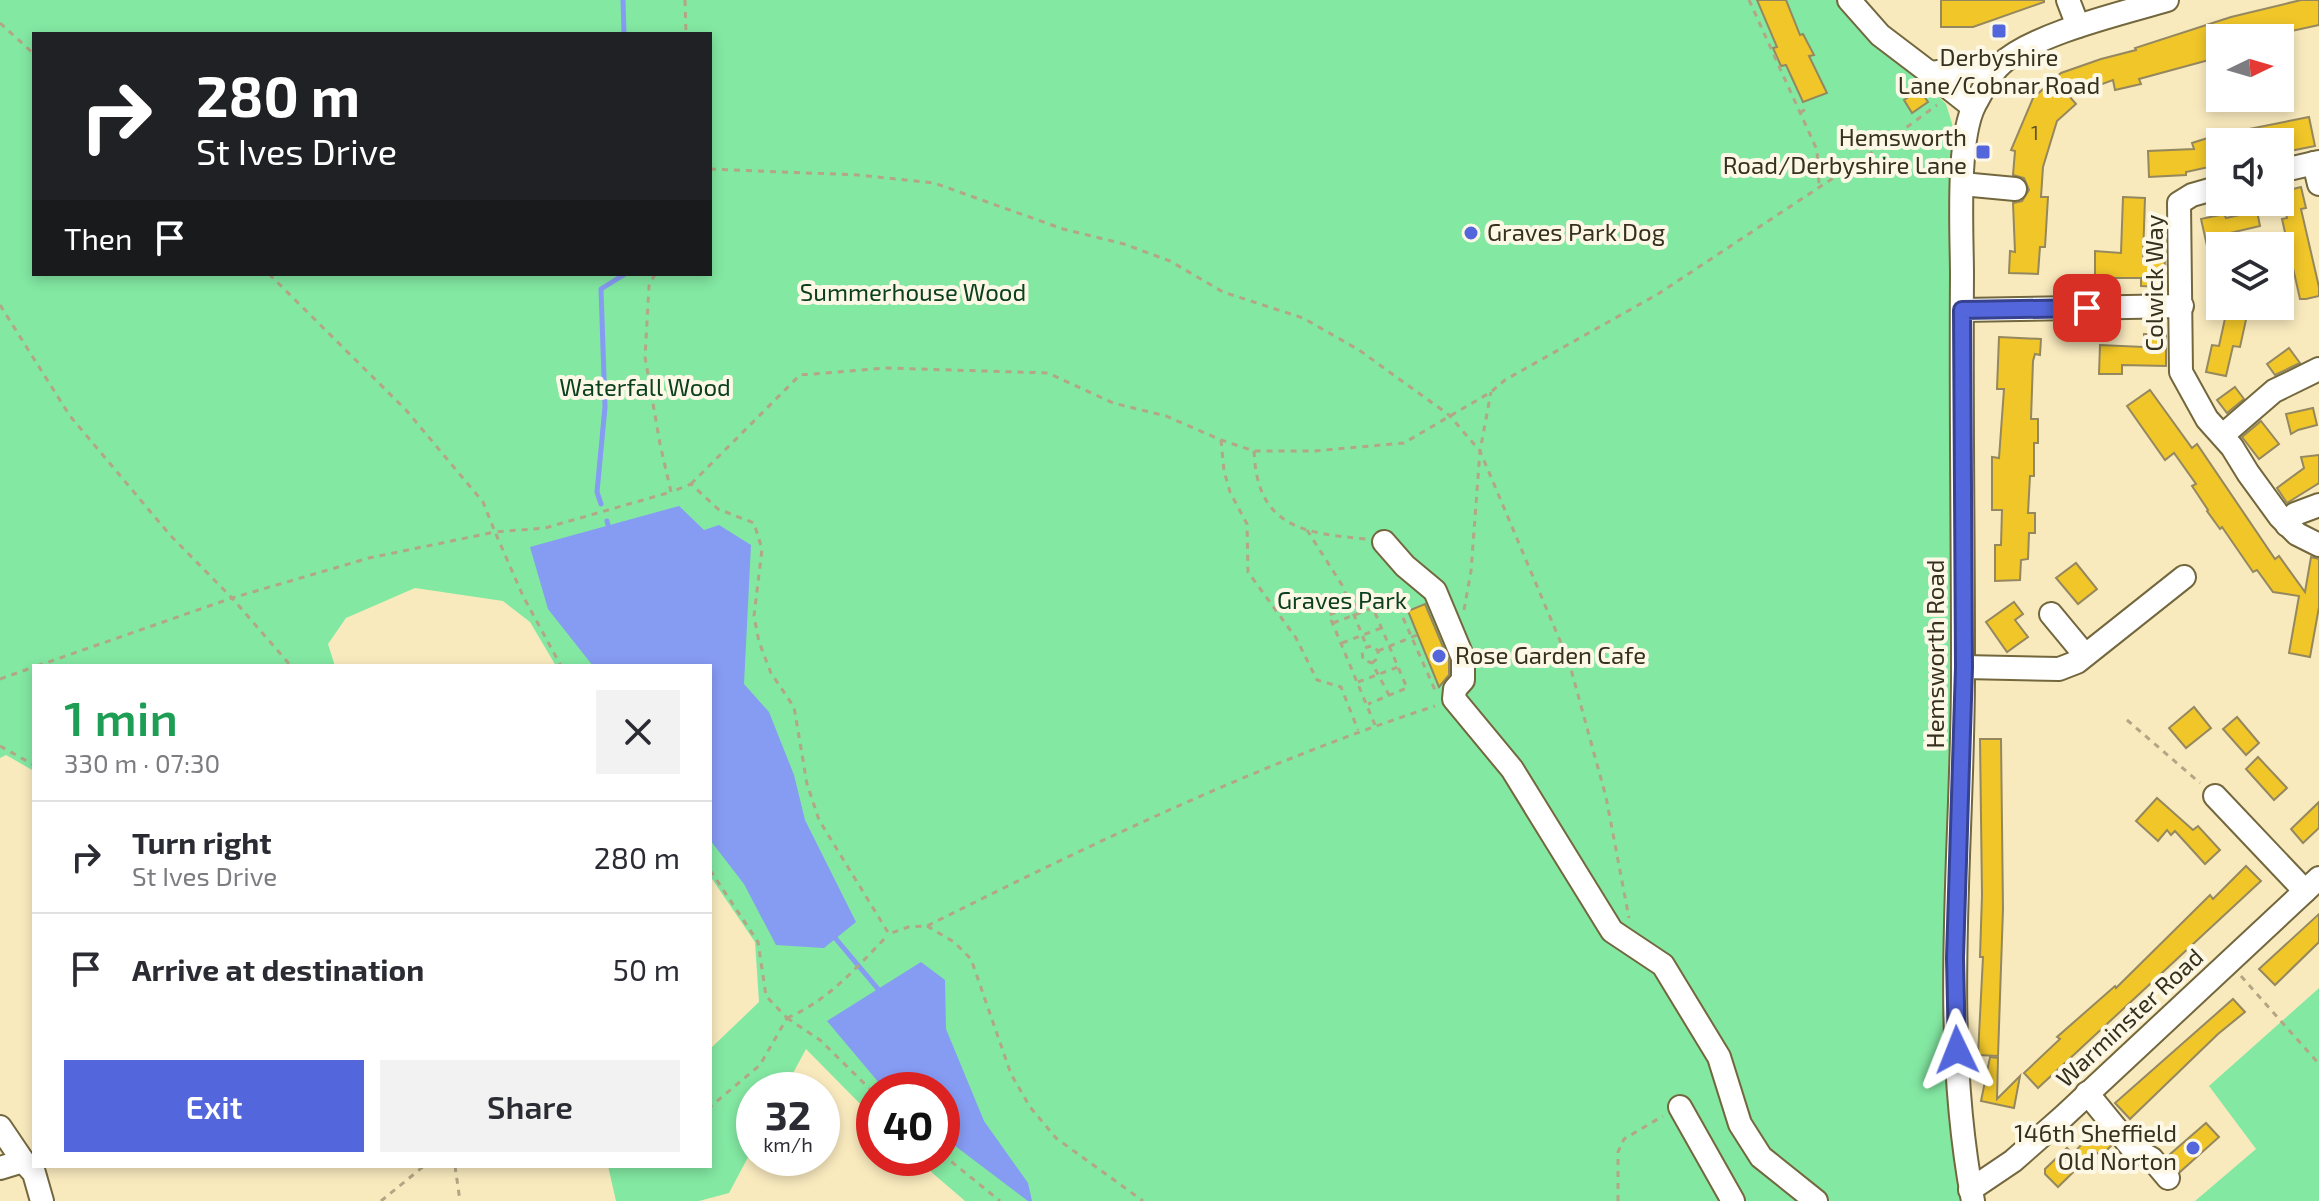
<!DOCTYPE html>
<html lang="en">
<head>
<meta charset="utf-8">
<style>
	body { margin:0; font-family:"Exo 2",sans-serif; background:#f2f2f3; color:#2b2b33; height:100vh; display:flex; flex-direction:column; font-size:30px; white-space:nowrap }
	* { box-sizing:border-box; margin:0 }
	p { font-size:26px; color:#7c7c81 }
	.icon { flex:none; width:44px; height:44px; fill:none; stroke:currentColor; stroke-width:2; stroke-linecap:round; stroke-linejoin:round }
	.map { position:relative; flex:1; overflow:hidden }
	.drawer { position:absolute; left:32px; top:664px; width:680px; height:504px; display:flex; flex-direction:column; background:#fff; border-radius:0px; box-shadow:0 4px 12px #0003 }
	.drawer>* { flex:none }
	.hud { position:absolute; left:32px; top:32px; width:680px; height:244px; border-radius:0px; box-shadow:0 4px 12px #0003; background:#202124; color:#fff; overflow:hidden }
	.needle { width:52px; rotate:85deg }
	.buttons { position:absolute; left:2206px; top:24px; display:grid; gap:16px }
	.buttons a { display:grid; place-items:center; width:88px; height:88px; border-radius:0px; background:#fff; box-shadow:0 4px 12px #0003; font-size:40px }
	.speed { position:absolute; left:736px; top:1072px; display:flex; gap:16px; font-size:40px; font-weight:700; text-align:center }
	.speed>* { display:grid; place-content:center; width:104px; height:104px; border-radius:50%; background:#fff; box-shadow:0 4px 12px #0003; line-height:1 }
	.speed small { font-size:20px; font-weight:400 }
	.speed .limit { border:12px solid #d22; background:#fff; color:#111 }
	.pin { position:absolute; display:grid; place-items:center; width:68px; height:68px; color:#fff; margin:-34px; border-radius:16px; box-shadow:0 4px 12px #0006 }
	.me { position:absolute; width:88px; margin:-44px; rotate:358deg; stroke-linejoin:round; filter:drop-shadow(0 0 6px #0008) }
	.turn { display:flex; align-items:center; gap:28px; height:168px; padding:0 32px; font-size:36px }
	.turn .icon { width:104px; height:104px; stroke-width:2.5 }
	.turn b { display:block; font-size:56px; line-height:68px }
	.then { display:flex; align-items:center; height:76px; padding:0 32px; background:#0003; gap:16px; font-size:30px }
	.round { display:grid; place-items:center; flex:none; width:84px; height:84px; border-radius:0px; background:#f2f2f3 }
	.head { display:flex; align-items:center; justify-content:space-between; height:136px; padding:0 32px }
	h1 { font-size:48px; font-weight:600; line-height:60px; color:#1e9e55 }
	.action { display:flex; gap:16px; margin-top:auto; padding:16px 32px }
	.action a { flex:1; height:92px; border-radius:0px; background:#5366dc; color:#fff; font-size:32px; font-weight:600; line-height:92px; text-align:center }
	.action a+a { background:#f2f2f3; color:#2b2b33 }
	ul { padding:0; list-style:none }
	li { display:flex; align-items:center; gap:24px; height:112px; padding:0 32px; border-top:2px solid #e1e1e2 }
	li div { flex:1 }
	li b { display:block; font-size:30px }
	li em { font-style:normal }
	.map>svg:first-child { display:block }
</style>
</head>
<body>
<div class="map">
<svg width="2319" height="1201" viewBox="0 0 2319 1201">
	<rect width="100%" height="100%" fill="#f9eabe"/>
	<!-- green -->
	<g fill="#83e8a2" fill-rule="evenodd">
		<path d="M0 0H1840L1946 104 1955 133 1948 1116 1962 1201H965L915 1158H942V1090H874V1118L806 1049 784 1090H754V1146L729 1193 699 1201H616L608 1166H710V1049L759 1002 755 942 710 876V666H556L530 622 503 601 415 588 346 618 328 644 335 666H34V771L6 755 0 758ZM34 34H710V274H34Z"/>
		<path d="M2319 988V1201H2195L2256 1149 2209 1086Z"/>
	</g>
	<!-- water -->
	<g fill="#869bf2">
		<path d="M679 506 704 530 719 525 751 545 744 684 769 712 794 775 805 820 856 922 824 948 776 945 744 884 710 840V666H593L548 609 530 547Z"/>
		<path d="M921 962 945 980 946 1029 984 1121 1028 1183 1032 1201H1028L942 1136V1090H885L827 1021Z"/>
	</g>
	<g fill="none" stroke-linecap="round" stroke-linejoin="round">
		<!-- stream -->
		<g stroke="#869bf2" stroke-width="5">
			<path d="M623 0 624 34"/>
			<path d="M601 504 597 492 605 407 601 289 625 274"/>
			<path d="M607 521 608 525"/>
			<path d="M836 939 878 989"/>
		</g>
	</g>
	<!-- building -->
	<g fill="#f0c629" stroke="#95885e" stroke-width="2">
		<path d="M1757 0H1786L1800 35 1803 34 1814 55 1809 56 1827 93 1803 102 1786 65 1781 66 1773 48 1777 47Z"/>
		<path d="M1941 0H2044V2L1973 27H1941Z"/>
		<path d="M2301 0H2319V25L2259 38H2220V57L2139 79 2141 84 2115 90 2113 80 2069 96 2076 104 2057 121 2043 167 2041 197H2048L2045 247H2040L2038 274 2009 273 2010 251 2015 252 2013 203 2022 201 2029 190 2024 178 2013 175 2015 151 2011 150 2033 98 2061 73 2101 59 2136 50 2135 48 2231 17Z"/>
		<path d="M1917 86 1928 102 1912 113 1904 100 1907 98 1904 95Z"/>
		<path d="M2309 117 2315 146 2290 151 2288 142H2220V162L2208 164 2209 167 2186 172V175L2149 177 2148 151 2194 149 2192 143 2214 136Z"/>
		<path d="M2301 187 2306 208 2301 209 2319 287V296L2306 299H2300L2282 219 2287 218 2281 192Z"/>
		<path d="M2123 197 2145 198 2143 257 2165 258 2164 287 2141 286V278H2095V251L2121 253Z"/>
		<path d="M2257 211 2260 226 2230 233 2232 246H2207L2201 219 2224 214 2226 218Z"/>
		<path d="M2224 306H2249L2240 347 2233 346 2226 376 2206 372 2212 345 2219 346 2226 314Z"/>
		<path d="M2144 334 2166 335V366L2122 365V374H2099L2100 345 2144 347Z"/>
		<path d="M1999 337 2041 339 2040 355 2035 354 2033 361 2031 419H2038V443H2034V476H2030L2028 513H2035V533H2029L2028 559 2021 560 2020 580 1995 581V545H2001L2002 510H1992V457L1999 458 2004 389H1997Z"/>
		<path d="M2289 348 2300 363 2275 375 2267 364Z"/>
		<path d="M2235 387 2244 399 2227 413 2217 400Z"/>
		<path d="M2150 390 2192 448 2197 444 2275 559 2279 556 2305 592 2311 557 2319 559V607L2310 657 2289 653 2299 596 2273 592 2257 570 2253 572 2222 527 2220 529 2207 511 2208 510 2192 486 2196 484 2174 453 2165 460 2127 406Z"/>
		<path d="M2313 408 2317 425 2298 430 2291 434 2286 414Z"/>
		<path d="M2261 421 2279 444 2259 459 2242 437Z"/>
		<path d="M2319 455V483L2287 503 2277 488 2304 468 2301 457Z"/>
		<path d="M2076 563 2097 589 2078 604 2056 578Z"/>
		<path d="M2014 602 2023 614 2015 620 2028 637 2007 652 1986 622Z"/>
		<path d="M1425 604 1449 661V675L1439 687 1408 611Z"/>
		<path d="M2194 707 2211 728 2186 748 2169 728Z"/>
		<path d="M2237 717 2259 743 2246 755 2223 729Z"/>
		<path d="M1980 739H2001L2003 909 1998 1056 1978 1055 1983 957H1980L1982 895Z"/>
		<path d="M2258 757 2287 788 2274 800 2246 769Z"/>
		<path d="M2157 798 2193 830 2198 826 2220 850 2205 864 2175 831 2171 835 2167 830 2158 841 2136 821Z"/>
		<path d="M2319 802V828L2303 843 2291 829Z"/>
		<path d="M2246 866 2261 881 2038 1088 2024 1073 2060 1039 2057 1037 2115 986 2116 988 2210 895 2213 899Z"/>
		<path d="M2319 914V942L2275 985 2259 969Z"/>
		<path d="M2233 999 2245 1012 2218 1034 2130 1119 2115 1103Z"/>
		<path d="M1990 1057 1998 1058 1997 1099 2020 1076 2014 1108 1981 1101Z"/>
		<path d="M2206 1123 2219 1137 2180 1172 2168 1156Z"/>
		<path d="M2097 1127 2112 1145 2101 1156 2095 1151 2058 1187 2045 1174V1169L2067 1148 2073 1154Z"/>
	</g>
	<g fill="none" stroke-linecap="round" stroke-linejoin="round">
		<!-- minor casing -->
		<g stroke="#73673e" stroke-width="26">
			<g id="minor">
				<path d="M1849 0 1880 35 1930 73 1999 65"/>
				<path d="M2068 0 2078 26"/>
				<path d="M1930 73 1973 107"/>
				<path d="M2314 163 2319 184"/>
				<path d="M2280 171 2319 162"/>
				<path d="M1962 184 2015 189"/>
				<path d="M2220 187 2192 195 2179 203 2181 372 2207 419 2232 447 2248 473 2280 517 2297 534 2319 545"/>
				<path d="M1962 310 2182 306"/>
				<path d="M2223 435 2274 391 2319 369"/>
				<path d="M2287 525 2295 514 2319 505"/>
				<path d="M1384 542 1405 566 1435 591 1463 658V680L1455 689 1454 699 1512 769 1612 931 1663 965 1719 1057 1740 1124 1761 1157 1816 1201"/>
				<path d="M2051 614 2085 655"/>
				<path d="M1964 667 2059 669 2077 662 2184 577"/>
				<path d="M2215 796 2305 891"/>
				<path d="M2087 1093 2132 1148 2152 1159 2168 1178"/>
				<path d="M1680 1107 1733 1201"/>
				<path d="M0 1127 23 1161 34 1173 42 1201"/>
				<path d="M0 1168 23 1161"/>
				<path d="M1970 1190 2013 1161 2064 1116 2319 878"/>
				<path d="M1973 1201C1939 1023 1964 842 1963 662 1963 533 1961 405 1962 276 1962 233 1956 140 1975 104 1982 92 1990 74 2000 65 2032 34 2123 13 2167 0"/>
			</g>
		</g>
		<!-- path -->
		<g stroke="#b2a684" stroke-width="3" stroke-dasharray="6 6" stroke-linecap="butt">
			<path d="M685 0 686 34"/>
			<path d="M1749 0 1817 150 1819 185"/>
			<path d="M0 23 34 54"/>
			<path d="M1800 113 1807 108"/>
			<path d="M710 169 858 175 934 183 1063 229 1124 244 1170 261 1223 292 1303 318 1359 350 1449 415 1480 451 1569 662 1606 797 1629 918"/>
			<path d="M269 274 406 410 483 502 495 532 545 528 671 492"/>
			<path d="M655 274 649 286 645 357 660 444 671 492 691 484 718 509 754 523 762 549 754 616 759 642 771 673 794 707 807 784 819 820 889 934 908 927 927 926C1093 843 1260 763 1435 706"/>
			<path d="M0 305 70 416 170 535 232 598 291 666"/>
			<path d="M1221 440 1224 471 1230 492 1247 524 1248 572 1296 638 1317 680 1341 687 1358 730"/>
			<path d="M1254 451C1257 527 1302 533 1366 539"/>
			<path d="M691 484 800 375 887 368 1048 373 1113 403 1166 416 1221 440 1254 451H1314L1404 443 1491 392 1505 380 1658 294 1877 149 1937 105"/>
			<path d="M1307 530 1342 585 1367 647"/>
			<path d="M1464 610 1471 571 1480 451 1491 392"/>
			<path d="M1333 623 1373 608 1407 688 1368 704"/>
			<path d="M1342 643 1381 628"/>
			<path d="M1378 651 1417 635"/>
			<path d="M1372 663 1378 658V651L1373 646 1367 647 1362 651 1363 660 1372 663 1389 695"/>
			<path d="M37 666 232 598 369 558 495 532 523 596 561 666"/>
			<path d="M0 679 34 667"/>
			<path d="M1358 682 1398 667"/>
			<path d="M2127 720 2200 783"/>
			<path d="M1375 725 1329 615 1373 598 1400 611 1435 690"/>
			<path d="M0 746 34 765"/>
			<path d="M710 870 758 942 766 996 787 1018 760 1065 710 1107"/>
			<path d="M927 926 954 942 971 959 1011 1074 1030 1107 1056 1138 1143 1201"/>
			<path d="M2241 976 2319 1064"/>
			<path d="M787 1018C829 1000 857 967 888 935"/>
			<path d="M787 1018 820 1040 874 1093"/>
			<path d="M942 1154 1000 1201"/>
			<path d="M455 1166 460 1201"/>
			<path d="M381 1201 424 1166"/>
			<path d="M1618 1201V1152L1624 1139 1663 1116"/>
		</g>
		<!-- minor -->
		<use href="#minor" stroke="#fff" stroke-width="22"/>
	</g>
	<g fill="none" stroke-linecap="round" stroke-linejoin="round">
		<!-- route casing -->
		<g stroke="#36428f" stroke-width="20">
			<path id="route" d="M1957 1050 1955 958 1964 667 1962 310 2087 308"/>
		</g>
		<!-- route -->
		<use href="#route" stroke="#5366dc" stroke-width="14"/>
	</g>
	<!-- markers -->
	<g fill="#5366dc" stroke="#fdf8e6" stroke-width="3">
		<rect x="1991" y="23" width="16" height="16" rx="4"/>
		<rect x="1975" y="144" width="16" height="16" rx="4"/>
		<circle cx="1471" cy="233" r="8"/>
		<circle cx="1439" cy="656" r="8"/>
		<circle cx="2193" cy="1148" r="8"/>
	</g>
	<g text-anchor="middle" stroke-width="8" stroke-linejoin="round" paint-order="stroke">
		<!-- number labels -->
		<g font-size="20" fill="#645622">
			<text x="2035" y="140">1</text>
		</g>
		<!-- poi labels -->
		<g font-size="24" fill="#36301f" stroke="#fdf8e6" text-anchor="end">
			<text x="1999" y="66" text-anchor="middle">Derbyshire<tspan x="1999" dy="28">Lane/Cobnar Road</tspan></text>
			<text x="1967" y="146">Hemsworth<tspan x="1967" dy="28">Road/Derbyshire Lane</tspan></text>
			<text x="1487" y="241" text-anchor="start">Graves Park Dog</text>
			<text x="1455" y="664" text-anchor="start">Rose Garden Cafe</text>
			<text x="2177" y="1142">146th Sheffield<tspan x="2177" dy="28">Old Norton</tspan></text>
		</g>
		<!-- street labels -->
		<g font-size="24" fill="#36301f" stroke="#fdf8e6">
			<text transform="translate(2155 283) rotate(-90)" y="8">Colwick Way</text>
			<text transform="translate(1936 654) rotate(-90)" y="8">Hemsworth Road</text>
			<text transform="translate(2130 1018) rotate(-43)" y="8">Warminster Road</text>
		</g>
		<!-- park labels -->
		<g font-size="24" fill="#0a4020" stroke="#fdf8e6">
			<text x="913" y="301">Summerhouse Wood</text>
			<text x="645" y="396">Waterfall Wood</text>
			<text x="1342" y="609">Graves Park</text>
		</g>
	</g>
</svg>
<div class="buttons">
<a><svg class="needle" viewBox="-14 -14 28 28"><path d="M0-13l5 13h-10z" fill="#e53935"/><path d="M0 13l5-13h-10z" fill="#7c7c81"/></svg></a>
<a><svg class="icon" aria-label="sound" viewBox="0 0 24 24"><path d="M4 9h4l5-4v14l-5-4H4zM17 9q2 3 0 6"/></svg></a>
<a><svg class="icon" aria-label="layers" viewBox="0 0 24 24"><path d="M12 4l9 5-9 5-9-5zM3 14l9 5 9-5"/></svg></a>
</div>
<div class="speed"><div>32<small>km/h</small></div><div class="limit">40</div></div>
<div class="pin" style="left:2087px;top:308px;background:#d93025"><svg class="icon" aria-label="arrive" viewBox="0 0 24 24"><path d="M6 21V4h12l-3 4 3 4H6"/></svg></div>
<svg class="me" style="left:1957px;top:1050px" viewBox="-20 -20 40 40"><path d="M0-17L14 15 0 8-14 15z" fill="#5366dc" stroke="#fff" stroke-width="4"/></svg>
<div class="hud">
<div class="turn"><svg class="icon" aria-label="right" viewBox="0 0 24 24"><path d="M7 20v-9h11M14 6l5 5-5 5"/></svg><div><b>280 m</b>St Ives Drive</div></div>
<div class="then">Then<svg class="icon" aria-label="arrive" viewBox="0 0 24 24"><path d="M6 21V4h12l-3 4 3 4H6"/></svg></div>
</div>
<section class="drawer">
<div class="head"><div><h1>1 min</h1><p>330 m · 07:30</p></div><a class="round"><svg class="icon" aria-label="close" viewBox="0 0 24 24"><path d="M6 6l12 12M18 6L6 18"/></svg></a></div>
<ul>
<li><svg class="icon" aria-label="right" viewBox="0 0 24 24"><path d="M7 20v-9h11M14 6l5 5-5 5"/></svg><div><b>Turn right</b><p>St Ives Drive</p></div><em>280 m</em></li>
<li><svg class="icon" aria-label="arrive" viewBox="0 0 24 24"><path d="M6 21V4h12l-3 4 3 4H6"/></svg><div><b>Arrive at destination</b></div><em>50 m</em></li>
</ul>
<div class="action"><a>Exit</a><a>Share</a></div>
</section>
</div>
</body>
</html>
